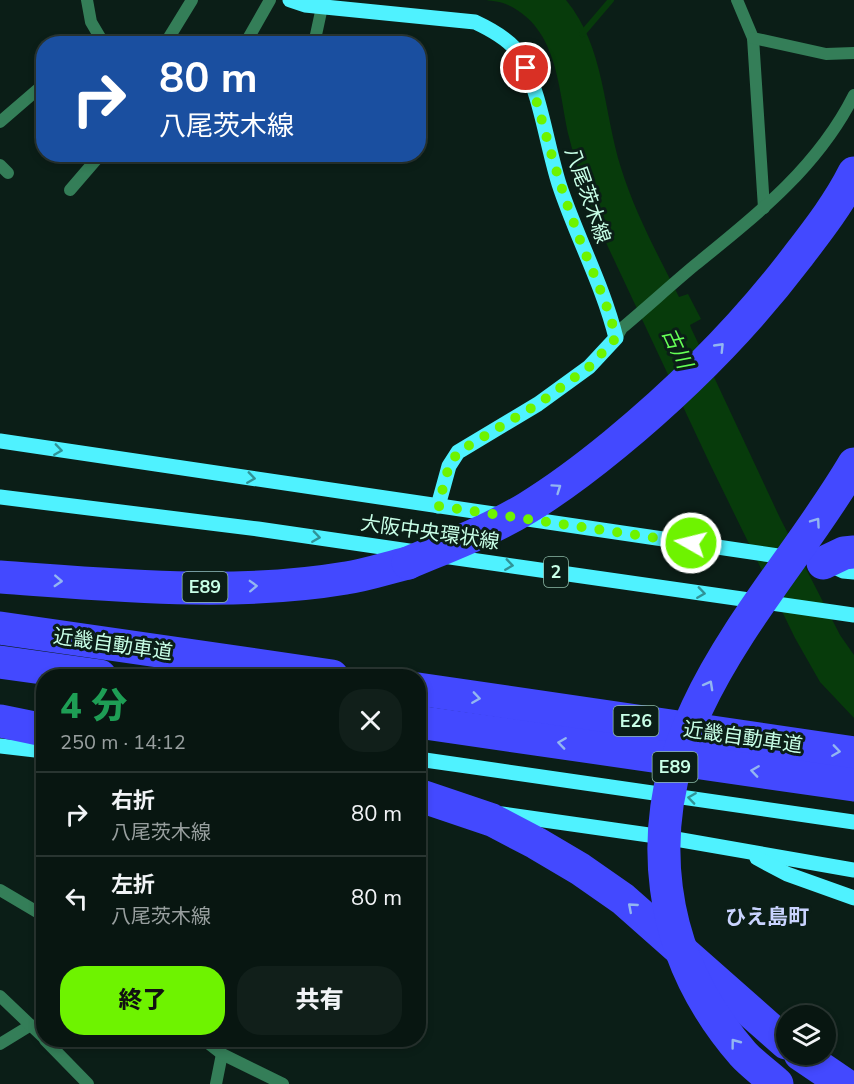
<!DOCTYPE html>
<html lang="ja">
<head>
<meta charset="utf-8">
<style>
	body { margin:0; font-family:"Nunito Sans","Noto Sans JP",sans-serif; background:#111f1a; color:#f1f3f6; height:100vh; display:flex; flex-direction:column; font-size:22px; white-space:nowrap }
	* { box-sizing:border-box; margin:0 }
	p { font-size:20px; color:#989f9f }
	.icon { flex:none; width:33px; height:33px; fill:none; stroke:currentColor; stroke-width:2; stroke-linecap:round; stroke-linejoin:round }
	.map { position:relative; flex:1; overflow:hidden }
	.side { position:absolute; left:36px; top:669px; width:390px; height:378px; display:flex; flex-direction:column; background:#081611; border-radius:24px; box-shadow:0 3px 9px #0003,0 0 0 2px #293531 }
	.side>* { flex:none }
	.guide { position:absolute; left:36px; top:36px; width:390px; height:126px; border-radius:24px; box-shadow:0 3px 9px #0003,0 0 0 2px #293531; background:#1a4fa0; color:#fff; overflow:hidden }
	.buttons { position:absolute; left:776px; top:1005px; display:grid; gap:12px }
	.buttons a { display:grid; place-items:center; width:60px; height:60px; border-radius:50%; background:#081611; box-shadow:0 3px 9px #0003,0 0 0 2px #293531; font-size:30px }
	.pin { position:absolute; display:grid; place-items:center; width:51px; height:51px; color:#fff; margin:-26px; border:3px solid #fff; border-radius:50%; box-shadow:0 2px 6px #0007 }
	.me { position:absolute; width:66px; margin:-33px; rotate:278deg; stroke-linejoin:round; filter:drop-shadow(0 0 4px #0008) }
	.turn { display:flex; align-items:center; gap:21px; height:126px; padding:0 24px; font-size:27px }
	.turn .icon { width:78px; height:78px; stroke-width:2.5 }
	.turn b { display:block; font-size:42px; line-height:51px }
	.round { display:grid; place-items:center; flex:none; width:63px; height:63px; border-radius:24px; background:#111f1a }
	.overview { display:flex; align-items:center; justify-content:space-between; height:102px; padding:0 24px }
	h1 { font-size:36px; font-weight:800; line-height:45px; color:#1e9e55 }
	.button { display:flex; gap:12px; margin-top:auto; padding:12px 24px }
	.button a { flex:1; height:69px; border-radius:24px; background:#6ef300; color:#111; font-size:24px; font-weight:800; line-height:69px; text-align:center }
	.button a+a { background:#111f1a; color:#f1f3f6 }
	ul { padding:0; list-style:none }
	li { display:flex; align-items:center; gap:18px; height:84px; padding:0 24px; border-top:2px solid #293531 }
	li div { flex:1 }
	li b { display:block; font-size:22px }
	li em { font-style:normal }
	.map>svg:first-child { display:block }
</style>
</head>
<body>
<div class="map">
<svg width="854" height="1084" viewBox="0 0 854 1084">
	<rect width="100%" height="100%" fill="#0b1e17"/>
	<!-- water -->
	<path fill="#073b0b" d="M486 0H566C605 47 603 111 621 168 635 213 658 255 679 297L688 294 701 319 690 325 691 328 780 518 840 635 854 655V718L820 682 795 638 710 464 601 232C589 201 577 170 569 137 558 90 559 29 508 5 502 2 493 1 486 0Z"/>
	<g fill="none" stroke-linecap="round" stroke-linejoin="round">
		<!-- stream -->
		<path stroke="#073b0b" stroke-width="6" d="M582 34 611 0"/>
		<!-- lane -->
		<g stroke="#347e58" stroke-width="12">
			<path d="M245 44 270 0"/>
			<path d="M70 190 101 154"/>
			<path d="M0 1044 31 1025"/>
			<path d="M216 1084 222 1054"/>
		</g>
		<!-- street -->
		<g stroke="#347e58" stroke-width="12">
			<path d="M87 0 91 22 104 44"/>
			<path d="M737 0 753 38 764 208"/>
			<path d="M753 38 826 54 854 53"/>
			<path d="M165 44 192 0"/>
			<path d="M314 44 322 7"/>
			<path d="M0 122 44 84"/>
			<path d="M0 165 8 173"/>
			<path d="M616 338 622 328C647 307 671 285 695 265 757 215 818 167 854 95"/>
			<path d="M0 890 44 916"/>
			<path d="M0 996 44 1038"/>
			<path d="M45 1040 88 1084"/>
			<path d="M204 1040 222 1054 283 1084"/>
		</g>
		<!-- primary -->
		<g stroke="#4ff2ff" stroke-width="15">
			<path d="M290 0 305 5 475 22C490 29 513 42 521 57 541 96 546 142 559 184 576 236 603 285 616 338L589 367 538 404 458 452 449 466 438 506"/>
			<path d="M0 441 792 558"/>
			<path d="M0 497 258 529 416 552"/>
			<path d="M443 556 854 615"/>
			<path d="M825 563 843 571 854 572"/>
			<path d="M0 746 44 751"/>
			<path d="M418 759 854 822"/>
			<path d="M502 814 670 838 854 870"/>
			<path d="M757 858 787 874 854 898"/>
		</g>
		<!-- highway -->
		<g stroke="#4349ff" stroke-width="33">
			<path d="M823 563 844 553 854 552"/>
			<path d="M0 577C113 585 234 597 346 578 367 575 387 568 408 563"/>
			<path d="M0 628 332 676"/>
			<path d="M0 662 100 676"/>
			<path d="M418 689 854 753"/>
			<path d="M0 721 44 730"/>
			<path d="M418 722 854 785"/>
			<path d="M800 1054 844 1084"/>
		</g>
		<!-- highway-bridge -->
		<g stroke="#4349ff" stroke-width="33">
			<path d="M408 563C448 546 489 531 527 508 558 489 587 467 615 444 683 388 745 326 798 256 818 230 839 203 854 173"/>
			<path d="M418 795 492 820 536 843 580 869 623 899 786 1043"/>
			<path d="M777 1084C766 1074 753 1065 743 1054 656 954 641 827 697 708 738 620 805 547 854 464"/>
		</g>
	</g>
	<!-- one-way arrows -->
	<defs><path id="oneway-chevron" d="M-2-3.5L2.5 0L-2 3.5" fill="none" stroke-width="1.6" stroke-linecap="round" stroke-linejoin="round" transform="scale(1.5)"/></defs>
	<g stroke="#93b6f1">
		<use href="#oneway-chevron" transform="translate(720 347) rotate(-46)"/>
		<use href="#oneway-chevron" transform="translate(557 488) rotate(-35)"/>
		<use href="#oneway-chevron" transform="translate(816 522) rotate(-55)"/>
		<use href="#oneway-chevron" transform="translate(58 581) rotate(3)"/>
		<use href="#oneway-chevron" transform="translate(253 586) rotate(-2)"/>
		<use href="#oneway-chevron" transform="translate(709 685) rotate(-61)"/>
		<use href="#oneway-chevron" transform="translate(476 698) rotate(8)"/>
		<use href="#oneway-chevron" transform="translate(562 743) rotate(-172)"/>
		<use href="#oneway-chevron" transform="translate(836 751) rotate(8)"/>
		<use href="#oneway-chevron" transform="translate(755 771) rotate(-172)"/>
		<use href="#oneway-chevron" transform="translate(632 907) rotate(-139)"/>
		<use href="#oneway-chevron" transform="translate(735 1043) rotate(-127)"/>
	</g>
	<g stroke="#309397">
		<use href="#oneway-chevron" transform="translate(58 450) rotate(8)"/>
		<use href="#oneway-chevron" transform="translate(251 478) rotate(8)"/>
		<use href="#oneway-chevron" transform="translate(316 537) rotate(8)"/>
		<use href="#oneway-chevron" transform="translate(509 565) rotate(8)"/>
		<use href="#oneway-chevron" transform="translate(701 593) rotate(8)"/>
		<use href="#oneway-chevron" transform="translate(692 798) rotate(-172)"/>
	</g>
	<g fill="none" stroke-linecap="round" stroke-linejoin="round">
		<!-- route -->
		<path stroke="#6ef300" stroke-width="10" stroke-dasharray="0 18" d="M526 68 531 82C545 130 557 179 575 226 588 264 607 299 616 338L589 367 538 404 458 452 449 466 438 506 691 543"/>
	</g>
	<g text-anchor="middle" stroke-width="6" stroke-linejoin="round" paint-order="stroke">
		<!-- shield labels -->
		<g fill="#0b1e17" stroke="#8fbca9" stroke-width="1.5">
			<rect x="544" y="557" width="24" height="30" rx="4.5"/>
			<rect x="182.5" y="572" width="45" height="30" rx="4.5"/>
			<rect x="613.5" y="706" width="45" height="30" rx="4.5"/>
			<rect x="652.5" y="752" width="45" height="30" rx="4.5"/>
		</g>
		<g font-size="18" font-weight="bold" fill="#c8ffe7">
			<text x="556" y="578">2</text>
			<text x="205" y="593">E89</text>
			<text x="636" y="727">E26</text>
			<text x="675" y="773">E89</text>
		</g>
		<!-- street labels -->
		<g font-size="20" fill="#c8ffe7" stroke="#0b1e17">
			<text transform="translate(588 195) rotate(71)" y="7">八尾茨木線</text>
			<text transform="translate(430 532) rotate(8)" y="7">大阪中央環状線</text>
			<text transform="translate(113 644) rotate(8)" y="7">近畿自動車道</text>
			<text transform="translate(743 737) rotate(8)" y="7">近畿自動車道</text>
		</g>
		<!-- water labels -->
		<g font-size="21" font-style="italic" fill="#65ff56" stroke="#0b1e17">
			<text transform="translate(677 348) rotate(65)" y="7">古川</text>
		</g>
		<!-- neighbourhood labels -->
		<g font-size="21" font-weight="bold" fill="#cad4ff" stroke="#0b1e17">
			<text x="767" y="924">ひえ島町</text>
		</g>
	</g>
</svg>
<div class="buttons">
<a><svg class="icon" aria-label="layers" viewBox="0 0 24 24"><path d="M12 4l9 5-9 5-9-5zM3 14l9 5 9-5"/></svg></a>
</div>
<div class="pin" style="left:526px;top:68px;background:#d93025"><svg class="icon" aria-label="arrive" viewBox="0 0 24 24"><path d="M6 21V4h12l-3 4 3 4H6"/></svg></div>
<svg class="me" style="left:691px;top:543px" viewBox="-20 -20 40 40"><circle r="17" fill="#6ef300" stroke="#fff" stroke-width="3"/><path d="M0-11L8 9 0 5-8 9z" fill="#fff"/></svg>
<div class="guide">
<div class="turn"><svg class="icon" aria-label="right" viewBox="0 0 24 24"><path d="M7 20v-9h11M14 6l5 5-5 5"/></svg><div><b>80 m</b>八尾茨木線</div></div>
</div>
<section class="side">
<div class="overview"><div><h1>4 分</h1><p>250 m · 14:12</p></div><a class="round"><svg class="icon" aria-label="close" viewBox="0 0 24 24"><path d="M6 6l12 12M18 6L6 18"/></svg></a></div>
<ul>
<li><svg class="icon" aria-label="right" viewBox="0 0 24 24"><path d="M7 20v-9h11M14 6l5 5-5 5"/></svg><div><b>右折</b><p>八尾茨木線</p></div><em>80 m</em></li>
<li><svg class="icon" aria-label="left" viewBox="0 0 24 24"><path d="M17 20v-9H6M10 6l-5 5 5 5"/></svg><div><b>左折</b><p>八尾茨木線</p></div><em>80 m</em></li>
</ul>
<div class="button"><a>終了</a><a>共有</a></div>
</section>
</div>
</body>
</html>
